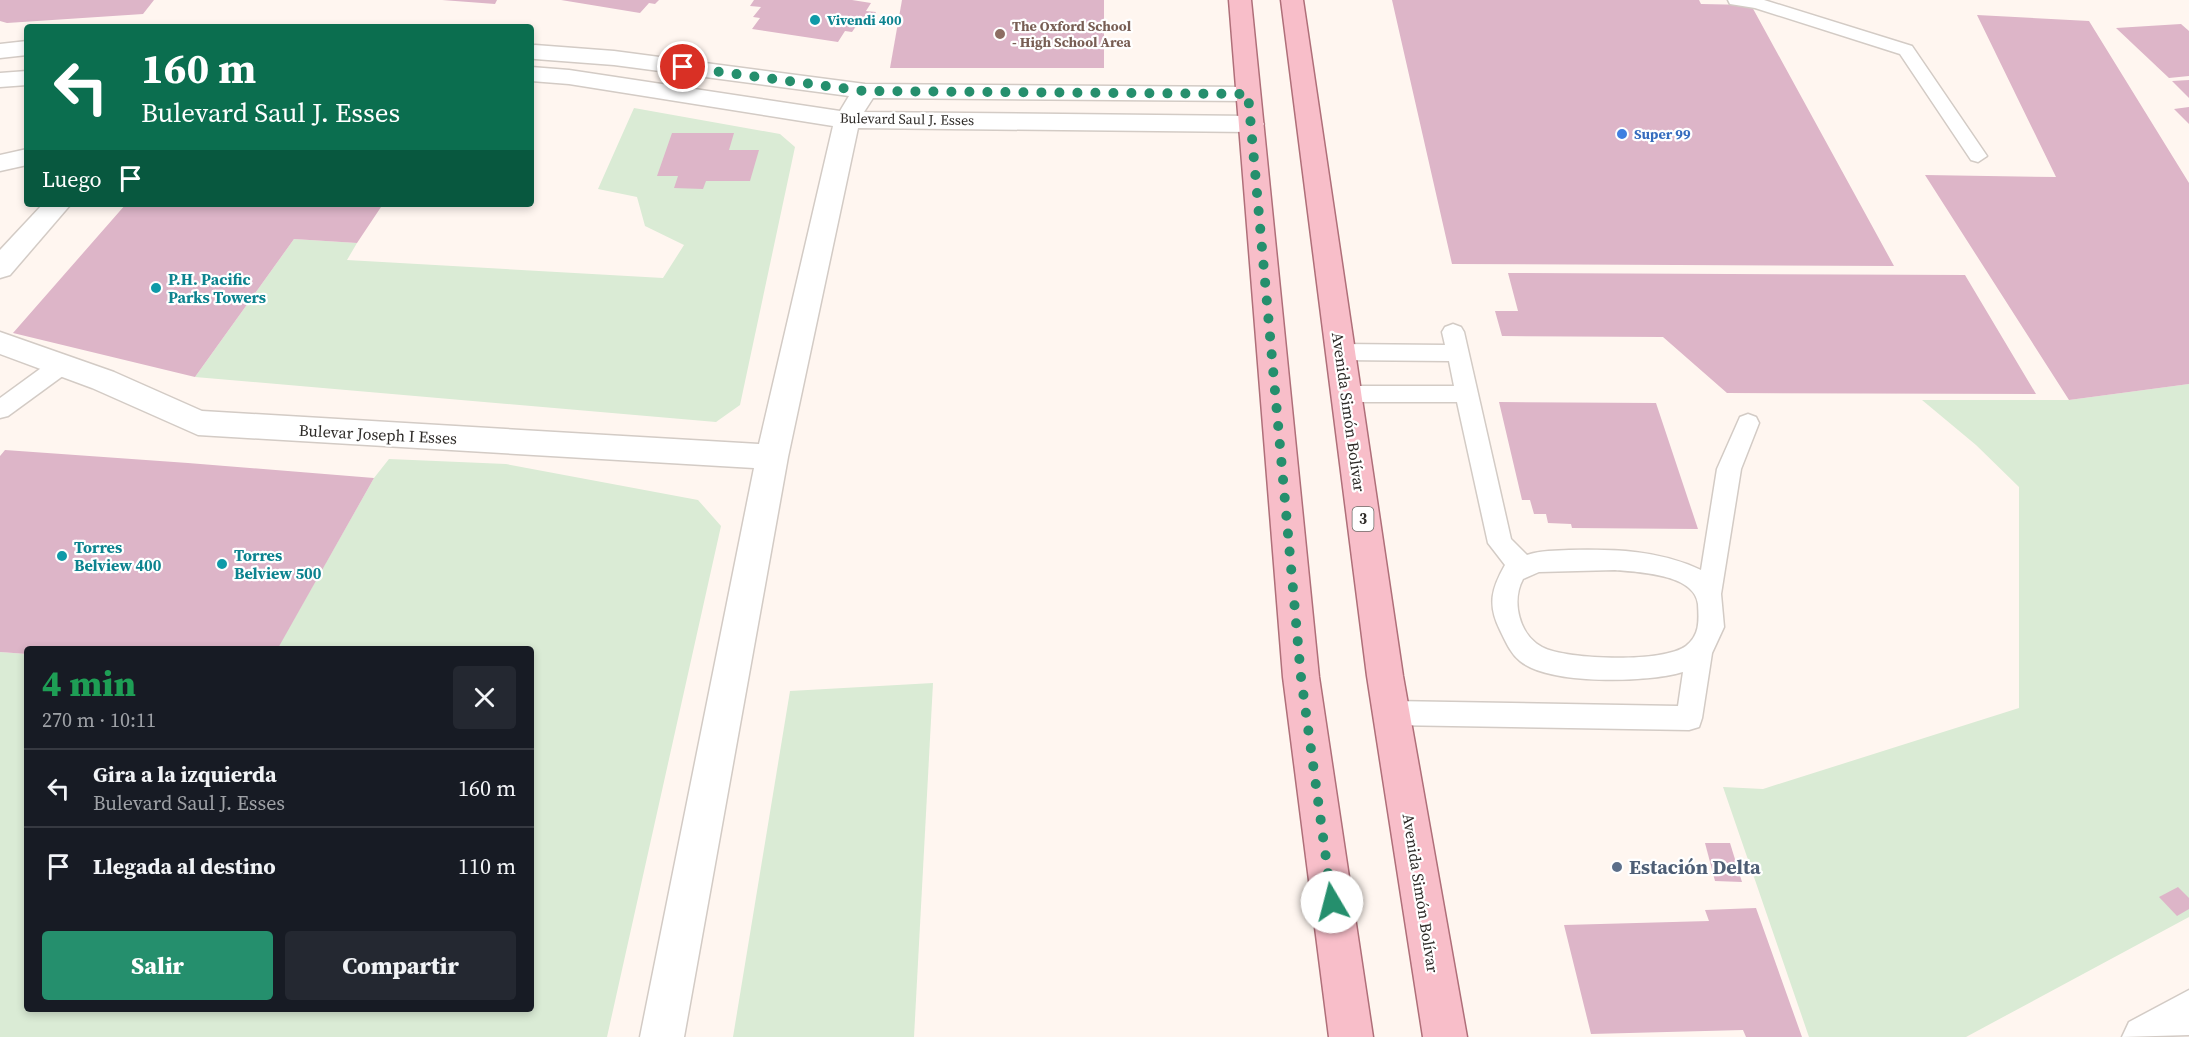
<!DOCTYPE html>
<html lang="es">
<head>
<meta charset="utf-8">
<style>
	body { margin:0; font-family:"Source Serif 4",serif; background:#242831; color:#f1f3f6; height:100vh; display:flex; flex-direction:column; font-size:22px; white-space:nowrap }
	* { box-sizing:border-box; margin:0 }
	p { font-size:20px; color:#9ea1a6 }
	.icon { flex:none; width:33px; height:33px; fill:none; stroke:currentColor; stroke-width:2; stroke-linecap:round; stroke-linejoin:round }
	.map { position:relative; flex:1; overflow:hidden }
	.details { position:absolute; left:24px; top:646px; width:510px; height:366px; display:flex; flex-direction:column; background:#171b24; border-radius:6px; box-shadow:0 3px 9px #0003 }
	.details>* { flex:none }
	.hud { position:absolute; left:24px; top:24px; width:510px; height:183px; border-radius:6px; box-shadow:0 3px 9px #0003; background:#0b6e4f; color:#fff; overflow:hidden }
	.pin { position:absolute; display:grid; place-items:center; width:51px; height:51px; color:#fff; margin:-26px; border:3px solid #fff; border-radius:50%; box-shadow:0 2px 6px #0007 }
	.me { position:absolute; width:66px; margin:-33px; rotate:352deg; stroke-linejoin:round; filter:drop-shadow(0 0 4px #0008) }
	.turn { display:flex; align-items:center; gap:21px; height:126px; padding:0 18px; font-size:27px }
	.turn .icon { width:78px; height:78px; stroke-width:2.5 }
	.turn b { display:block; font-size:42px; line-height:51px }
	.then { display:flex; align-items:center; height:57px; padding:0 18px; background:#0003; gap:12px; font-size:22px }
	.round { display:grid; place-items:center; flex:none; width:63px; height:63px; border-radius:6px; background:#242831 }
	.headline { display:flex; align-items:center; justify-content:space-between; height:102px; padding:0 18px }
	h1 { font-size:36px; font-weight:800; line-height:45px; color:#1e9e55 }
	.button { display:flex; gap:12px; margin-top:auto; padding:12px 18px }
	.button a { flex:1; height:69px; border-radius:6px; background:#258f6d; color:#fff; font-size:24px; font-weight:800; line-height:69px; text-align:center }
	.button a+a { background:#242831; color:#f1f3f6 }
	ul { padding:0; list-style:none }
	li { display:flex; align-items:center; gap:18px; height:78px; padding:0 18px; border-top:2px solid #363941 }
	li div { flex:1 }
	li b { display:block; font-size:22px }
	li em { font-style:normal }
	.map>svg:first-child { display:block }
</style>
</head>
<body>
<div class="map">
<svg width="2189" height="1037" viewBox="0 0 2189 1037">
	<rect width="100%" height="100%" fill="#fff6f0"/>
	<!-- green -->
	<g fill="#daebd5">
		<path d="M634 108 780 134 795 147 740 405 716 422 195 377 294 239 357 243 347 260 663 278 684 245 645 226 637 197 598 189Z"/>
		<path d="M2189 384V917L1966 1037H1809L1723 787 1763 789 2019 708V487L1976 445 1922 400H2069Z"/>
		<path d="M389 459 506 464 698 500 721 526 607 1037H0V652L27 654V1010H531V650L277 649 374 478Z"/>
		<path d="M933 683 914 1037H733L790 691Z"/>
	</g>
	<!-- building -->
	<g fill="#ddb5c8">
		<path d="M0 0H154L143 14 7 23 0 21Z"/>
		<path d="M442 0H497L495 4Z"/>
		<path d="M561 0H659L655 4 649 3 640 13Z"/>
		<path d="M754 0H852L871 3 866 11 876 12 869 24 859 22 852 32 845 31 838 42 752 29 760 18 753 17 761 7 750 6Z"/>
		<path d="M902 0H1104V68H890Z"/>
		<path d="M1392 0H1699L1701 4 1751 5 1894 266 1452 264Z"/>
		<path d="M1977 15 2089 21 2189 183V384L2069 400 1925 175 2056 177Z"/>
		<path d="M2181 24 2189 31V76L2169 78 2116 28Z"/>
		<path d="M2189 80V98L2172 81Z"/>
		<path d="M2189 107V124L2174 109Z"/>
		<path d="M672 133H734L729 150H759L750 181H706L703 189 674 188 678 176H657Z"/>
		<path d="M126 204H383L357 243 294 239 195 377 13 333Z"/>
		<path d="M1508 273 1965 275 2036 394 1727 393 1663 337 1502 336 1495 311H1518Z"/>
		<path d="M1499 402 1656 403 1698 529 1572 528 1571 524 1548 523 1546 514H1534L1530 500H1522Z"/>
		<path d="M5 450 188 463 374 478 277 650H27V654L0 652V456Z"/>
		<path d="M1705 843H1730L1742 882 1715 881Z"/>
		<path d="M2178 887 2189 898V909L2177 916 2159 897Z"/>
		<path d="M1756 908 1802 1037H1746L1743 1030 1591 1034 1564 925 1709 921 1705 910Z"/>
	</g>
	<g fill="none" stroke-linecap="round" stroke-linejoin="round">
		<!-- lane casing -->
		<g stroke="#d3cbc5" stroke-width="3">
			<g id="lane">
				<path d="M1728 0H1764L1912 46 1987 156 1978 162 1971 160 1900 54 1755 8 1730 4Z"/>
				<path d="M1453 324 1461 327 1464 332 1511 539 1527 555C1541 550 1555 551 1569 550 1615 549 1659 550 1701 570L1717 469 1740 417 1748 414 1756 417 1759 423 1741 469 1721 594 1724 627 1712 653 1702 718 1699 727 1689 730 1392 725 1383 722 1379 713 1383 704 1392 701 1678 706 1683 672C1647 683 1549 685 1520 661 1510 653 1505 640 1500 630 1487 604 1492 588 1505 565L1488 543 1457 402H1346L1338 400 1335 394 1338 388 1346 386H1454L1449 361 1340 360 1332 358 1329 352 1332 346 1340 344 1445 345 1442 332 1445 327ZM1615 570C1638 572 1695 574 1698 604 1699 621 1700 635 1686 646 1664 663 1566 660 1542 647 1519 635 1511 601 1523 579L1539 572Z"/>
				<path d="M63 356 71 358 74 364 71 370 8 416 0 418V398L55 358Z"/>
			</g>
		</g>
		<!-- street casing -->
		<g stroke="#d3cbc5" stroke-width="3">
			<g id="street">
				<path d="M27 41V55L0 58V44Z"/>
				<path d="M535 45 614 51 865 84 1248 87 1257 89 1260 94 1257 99 1248 101 873 98 864 112 1251 116 1260 118 1264 124 1260 130 1251 132 858 128 788 457 684 1037H640L754 468 198 435 92 388 0 354V332L114 372 202 411 759 444 833 126 569 84 531 81V67L569 70 840 111 849 96 614 65 535 59 531 58V46Z"/>
				<path d="M27 71V85L0 87V73Z"/>
				<path d="M27 149V165L0 171V155Z"/>
				<path d="M43 204H71L10 275 0 278V250Z"/>
				<path d="M2189 990V1035L2122 1037 2129 1022Z"/>
			</g>
		</g>
		<!-- primary casing -->
		<g stroke="#af6f79" stroke-width="3">
			<g id="primary">
				<path d="M1229 0H1251L1319 677 1373 1037H1329L1283 677Z"/>
				<path d="M1281 0H1303L1403 676 1467 1037H1423L1367 676Z"/>
			</g>
		</g>
		<!-- lane -->
		<use href="#lane" fill="#fff" fill-rule="evenodd"/>
		<!-- street -->
		<use href="#street" fill="#fff" fill-rule="evenodd"/>
		<!-- primary -->
		<use href="#primary" fill="#f8bec9" fill-rule="evenodd"/>
	</g>
	<g fill="none" stroke-linecap="round" stroke-linejoin="round">
		<!-- route -->
		<path stroke="#258f6d" stroke-width="10" stroke-dasharray="0 18" d="M683 67 864 91 1248 94 1301 677 1332 902"/>
	</g>
	<!-- markers -->
	<g fill="#0f9aa8" stroke="#fff" stroke-width="2">
		<circle cx="815" cy="20" r="6"/>
		<circle cx="156" cy="288" r="6"/>
		<circle cx="62" cy="556" r="6"/>
		<circle cx="222" cy="564" r="6"/>
	</g>
	<circle fill="#8d6e63" stroke="#fff" stroke-width="2" cx="1000" cy="34" r="6"/>
	<circle fill="#3f7fe0" stroke="#fff" stroke-width="2" cx="1622" cy="134" r="6"/>
	<circle fill="#5c6f8a" stroke="#fff" stroke-width="2" cx="1617" cy="867" r="6"/>
	<g text-anchor="middle" stroke-width="4.5" stroke-linejoin="round" paint-order="stroke">
		<!-- far-culture labels -->
		<g font-size="14" font-weight="bold" fill="#0d838f" stroke="#fff" text-anchor="start">
			<text x="827" y="25">Vivendi 400</text>
		</g>
		<!-- far-education labels -->
		<g font-size="14" font-weight="bold" fill="#785e54" stroke="#fff" text-anchor="start">
			<text x="1012" y="31">The Oxford School<tspan x="1012" dy="16">- High School Area</tspan></text>
		</g>
		<!-- far-street labels -->
		<g font-size="14" fill="#2e2b28" stroke="#fff">
			<text transform="translate(907 119) rotate(1)" y="5">Bulevard Saul J. Esses</text>
		</g>
		<!-- far-shop labels -->
		<g font-size="14" font-weight="bold" fill="#366cbe" stroke="#fff" text-anchor="start">
			<text x="1634" y="139">Super 99</text>
		</g>
		<!-- shield labels -->
		<rect fill="#fff" stroke="#6d6b68" stroke-width="1.5" x="1352.5" y="507" width="21" height="24" rx="4.5"/>
		<g font-size="15" font-weight="bold" fill="#2e2b28">
			<text x="1363" y="524">3</text>
		</g>
		<!-- culture labels -->
		<g font-size="16" font-weight="bold" fill="#0d838f" stroke="#fff" text-anchor="start">
			<text x="168" y="285">P.H. Pacific<tspan x="168" dy="18">Parks Towers</tspan></text>
			<text x="74" y="553">Torres<tspan x="74" dy="18">Belview 400</tspan></text>
			<text x="234" y="561">Torres<tspan x="234" dy="18">Belview 500</tspan></text>
		</g>
		<!-- street labels -->
		<g font-size="16" fill="#2e2b28" stroke="#fff">
			<text transform="translate(1349 412) rotate(82)" y="6">Avenida Simón Bolívar</text>
			<text transform="translate(378 434) rotate(3)" y="6">Bulevar Joseph I Esses</text>
			<text transform="translate(1421 893) rotate(81)" y="6">Avenida Simón Bolívar</text>
		</g>
		<!-- near-service labels -->
		<g font-size="20" font-weight="bold" fill="#4e5e75" stroke="#fff" text-anchor="start">
			<text x="1629" y="874">Estación Delta</text>
		</g>
	</g>
</svg>
<div class="pin" style="left:683px;top:67px;background:#d93025"><svg class="icon" aria-label="arrive" viewBox="0 0 24 24"><path d="M6 21V4h12l-3 4 3 4H6"/></svg></div>
<svg class="me" style="left:1332px;top:902px" viewBox="-20 -20 40 40"><circle r="19" fill="#fff"/><path d="M0-13L10 11 0 6-10 11z" fill="#258f6d"/></svg>
<div class="hud">
<div class="turn"><svg class="icon" aria-label="left" viewBox="0 0 24 24"><path d="M17 20v-9H6M10 6l-5 5 5 5"/></svg><div><b>160 m</b>Bulevard Saul J. Esses</div></div>
<div class="then">Luego<svg class="icon" aria-label="arrive" viewBox="0 0 24 24"><path d="M6 21V4h12l-3 4 3 4H6"/></svg></div>
</div>
<section class="details">
<div class="headline"><div><h1>4 min</h1><p>270 m · 10:11</p></div><a class="round"><svg class="icon" aria-label="close" viewBox="0 0 24 24"><path d="M6 6l12 12M18 6L6 18"/></svg></a></div>
<ul>
<li><svg class="icon" aria-label="left" viewBox="0 0 24 24"><path d="M17 20v-9H6M10 6l-5 5 5 5"/></svg><div><b>Gira a la izquierda</b><p>Bulevard Saul J. Esses</p></div><em>160 m</em></li>
<li><svg class="icon" aria-label="arrive" viewBox="0 0 24 24"><path d="M6 21V4h12l-3 4 3 4H6"/></svg><div><b>Llegada al destino</b></div><em>110 m</em></li>
</ul>
<div class="button"><a>Salir</a><a>Compartir</a></div>
</section>
</div>
</body>
</html>
